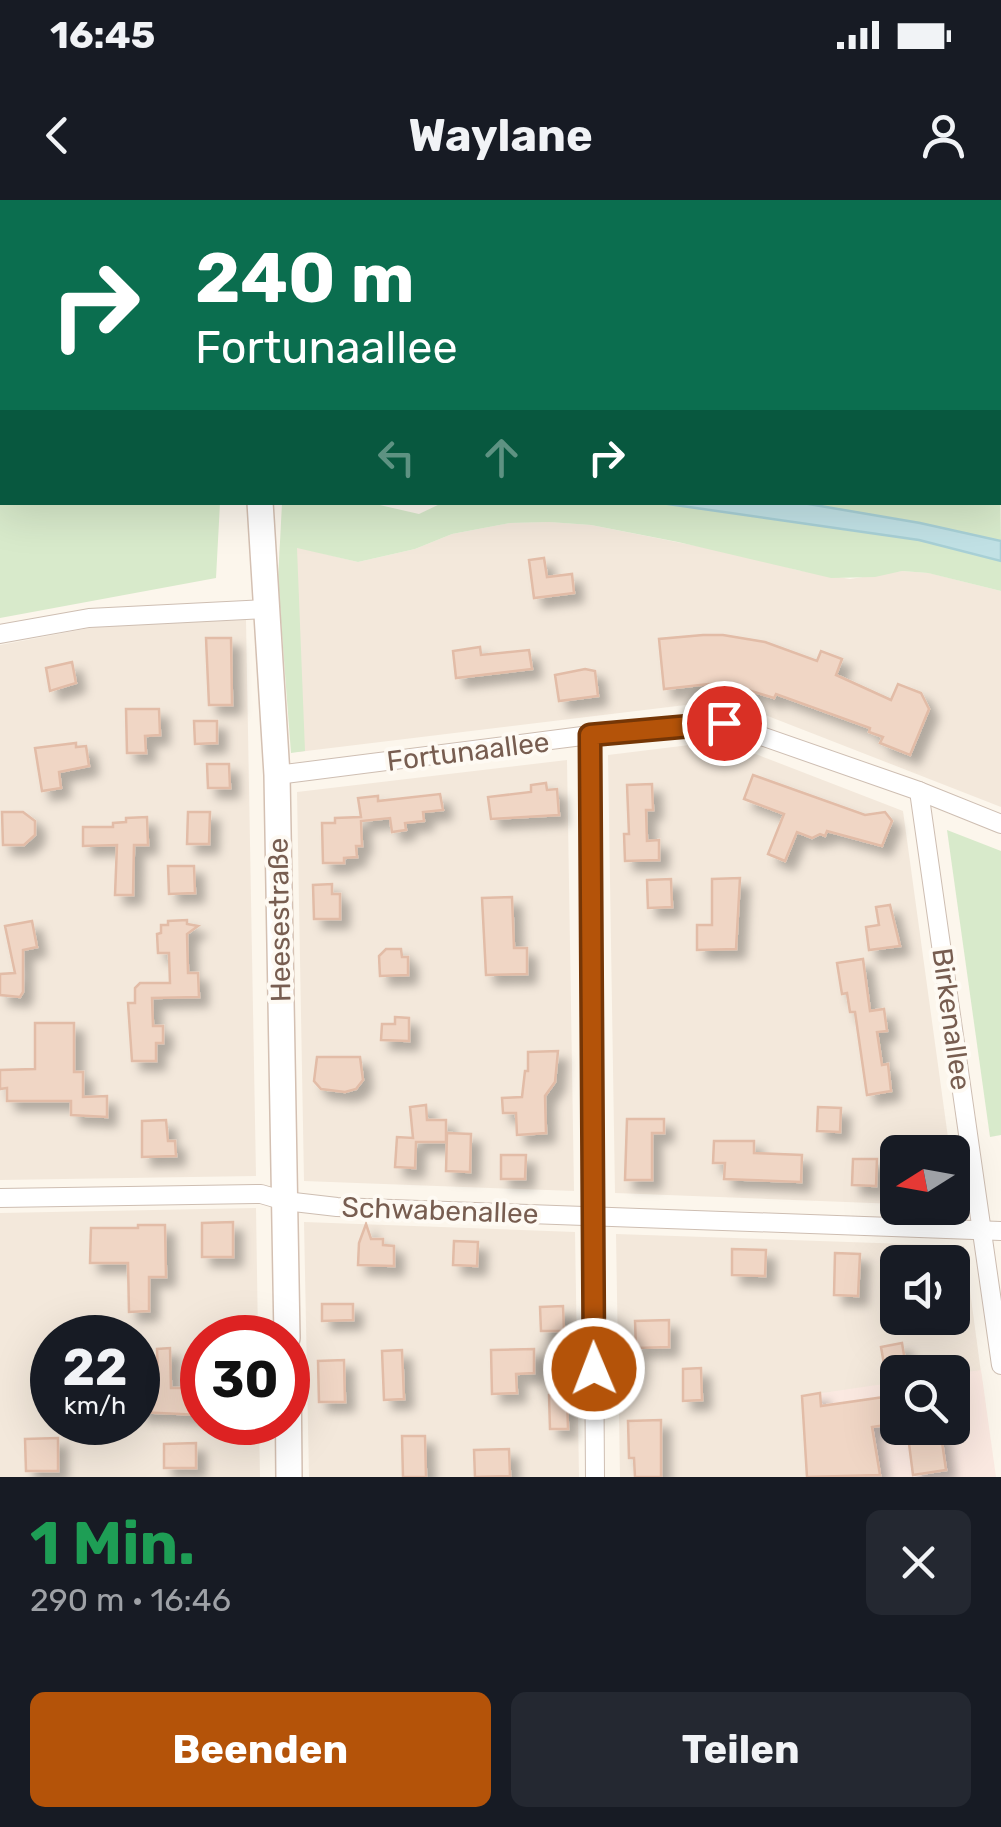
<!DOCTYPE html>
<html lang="de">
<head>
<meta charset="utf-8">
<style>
	body { margin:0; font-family:Rubik,sans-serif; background:#242831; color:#f1f3f6; height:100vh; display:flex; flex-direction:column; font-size:38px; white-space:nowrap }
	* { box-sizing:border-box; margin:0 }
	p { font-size:32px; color:#9ea1a6 }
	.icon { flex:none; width:55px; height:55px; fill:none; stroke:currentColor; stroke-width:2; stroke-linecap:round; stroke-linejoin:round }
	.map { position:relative; height:1277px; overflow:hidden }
	.side { display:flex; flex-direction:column; background:#171b24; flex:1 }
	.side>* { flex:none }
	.banner { position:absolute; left:0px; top:0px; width:1002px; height:305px; box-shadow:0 10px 40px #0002; background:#0b6e4f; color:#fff; overflow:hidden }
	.needle { width:65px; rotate:259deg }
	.buttons { position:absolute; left:880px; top:935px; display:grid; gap:20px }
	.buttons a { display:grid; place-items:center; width:90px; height:90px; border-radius:15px; background:#171b24; box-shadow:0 10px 40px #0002; font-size:50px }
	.speed { position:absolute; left:30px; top:1115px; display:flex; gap:20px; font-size:50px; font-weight:700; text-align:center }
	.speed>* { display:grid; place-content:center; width:130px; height:130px; border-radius:50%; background:#171b24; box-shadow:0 10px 40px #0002; line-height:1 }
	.speed small { font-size:25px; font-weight:400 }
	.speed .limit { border:15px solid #d22; background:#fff; color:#111 }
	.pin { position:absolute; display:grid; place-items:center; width:85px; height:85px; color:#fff; margin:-42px; border:5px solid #fff; border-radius:50%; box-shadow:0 2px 10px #0007 }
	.me { position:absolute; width:110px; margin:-55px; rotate:359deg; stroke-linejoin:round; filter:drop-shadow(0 0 8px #0008) }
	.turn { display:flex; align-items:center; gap:35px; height:210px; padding:0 30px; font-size:45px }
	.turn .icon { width:130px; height:130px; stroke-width:2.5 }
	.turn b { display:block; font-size:70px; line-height:85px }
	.lanes { display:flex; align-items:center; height:95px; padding:0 30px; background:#0003; justify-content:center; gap:50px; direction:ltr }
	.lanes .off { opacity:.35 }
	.round { display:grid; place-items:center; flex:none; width:105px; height:105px; border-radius:15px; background:#242831 }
	.summary { display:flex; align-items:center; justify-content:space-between; height:170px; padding:0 30px }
	h1 { font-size:60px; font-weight:700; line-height:75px; color:#1e9e55 }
	.cta { display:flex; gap:20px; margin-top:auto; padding:20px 30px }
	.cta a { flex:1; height:115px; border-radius:15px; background:#b45309; color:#fff; font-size:40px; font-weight:700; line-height:115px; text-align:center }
	.cta a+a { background:#242831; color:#f1f3f6 }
	.status { display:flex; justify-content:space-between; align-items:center; height:70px; padding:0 50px; background:#171b24; direction:ltr }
	.status svg { height:28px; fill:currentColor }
	header { display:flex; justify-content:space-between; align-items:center; height:130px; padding:0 30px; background:#171b24; font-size:45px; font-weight:700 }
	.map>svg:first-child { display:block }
</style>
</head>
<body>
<div class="status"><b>16:45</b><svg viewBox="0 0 49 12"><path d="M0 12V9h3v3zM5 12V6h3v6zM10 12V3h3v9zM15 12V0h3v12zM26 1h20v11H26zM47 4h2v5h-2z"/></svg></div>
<header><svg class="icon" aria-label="back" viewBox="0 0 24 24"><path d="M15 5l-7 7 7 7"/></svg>Waylane<svg class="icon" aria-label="person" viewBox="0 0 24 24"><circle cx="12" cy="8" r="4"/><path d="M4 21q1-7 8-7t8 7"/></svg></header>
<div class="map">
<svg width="1001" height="1277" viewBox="0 0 1001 1277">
	<defs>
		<filter id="shadow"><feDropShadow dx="9" dy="9" stdDeviation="5" flood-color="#0004"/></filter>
	</defs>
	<rect width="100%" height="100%" fill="#fcf6ec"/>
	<!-- residential -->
	<g fill="#f3e8db" fill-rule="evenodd">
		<path d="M549 322 591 325 752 357 797 370 850 379 902 371 929 373 1001 391V607L727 500 298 552 278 381 280 343 358 362 415 349 452 334 510 323Z"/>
		<path d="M246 420 256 976 0 980V445L116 423Z"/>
		<path d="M722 541 903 611 950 952H898L897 1004 615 993 608 555Z"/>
		<path d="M567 560 574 991 304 981 297 592Z"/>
		<path d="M256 1008 258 1137 202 1138V1222L259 1223 260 1277H0V1013ZM52 1138H138V1222H52Z"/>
		<path d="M304 1022 575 1032 579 1277H309Z"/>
		<path d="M616 1034 964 1046 995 1277H620ZM898 1062H952V1118H898ZM898 1172H952V1228H898Z"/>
	</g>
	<!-- commercial -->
	<path fill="#fbe9e1" d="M981 1170 996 1277H807L802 1196 897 1182 898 1228H952L953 1174Z"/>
	<!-- green -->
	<g fill="#d8eacb">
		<path d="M0 165 2 302 220 303 216 378 0 418Z"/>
		<path d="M1000 288 1001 341 920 323 798 303 1000 302Z"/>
		<path d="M282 303H371L419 314 442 303H661L919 340 1001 361V391L928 373 902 371 875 377 831 378 678 342 591 325 549 322 510 323 452 334 415 349 358 362 297 348 305 551 291 553 278 381Z"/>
		<path d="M947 630 1001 651V935L990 937Z"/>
	</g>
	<!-- water -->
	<path fill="#c1e1e5" stroke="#a8d0d6" stroke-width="2.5" d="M797 302 920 323 1001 341V361L919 340 661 303Z"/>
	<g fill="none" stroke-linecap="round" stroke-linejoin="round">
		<!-- river -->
		<path stroke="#c1e1e5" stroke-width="32" d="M0 242 2 239"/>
	</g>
	<!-- building -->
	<g fill="#f0d6c5" stroke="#e2bca7" stroke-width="2.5" filter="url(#shadow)">
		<path d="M544 358 547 377 572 374 574 393 534 398 529 360Z"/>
		<path d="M703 435H723L765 442 817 461 821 451 842 459 836 475 891 500 898 484 921 493 929 509 910 555 880 543 883 537 869 532 870 528 776 494 774 498 735 486 709 484 664 489 659 439Z"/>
		<path d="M206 438H231L232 505H209Z"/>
		<path d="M480 447 481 455 529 450 532 469 456 478 453 451Z"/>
		<path d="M72 462 76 483 50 491 46 468Z"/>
		<path d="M585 469 595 471 598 496 559 501 555 475Z"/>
		<path d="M126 509H159L160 535 145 536 146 553H127Z"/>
		<path d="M194 521H217V543L195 544Z"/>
		<path d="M76 543V547L86 546 89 566 59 572 61 588 42 591 35 548Z"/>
		<path d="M207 564H229L230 588H208Z"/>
		<path d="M753 575 865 615 885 612 892 621 882 646 827 631 825 636 820 634 812 638 797 632 785 661 768 654 784 614 744 599Z"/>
		<path d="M546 583 547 590 557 589 559 615 491 619 488 597 531 592V585Z"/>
		<path d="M652 584 653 610H646L647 641 659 640V660L625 661 624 634H629L627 585Z"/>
		<path d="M440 594 443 610 423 612 424 621 405 623 406 630 392 632 390 618 361 621 362 646H356L357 657 344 658V663H323L322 623H335V618L361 617 358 598 378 596V601Z"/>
		<path d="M2 612H23L35 621V635L24 645H3Z"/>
		<path d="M188 612H210L209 644H187Z"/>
		<path d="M147 617 148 645H134L133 695H115L117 645 83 646V627H113V623L126 622V618Z"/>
		<path d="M168 666H194L195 693 169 694Z"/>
		<path d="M740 678 736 749 697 750V725H712V679Z"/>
		<path d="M671 679 672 707 648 708 647 680Z"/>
		<path d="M332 684V694H340V719H314L313 685Z"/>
		<path d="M512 697 514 748H527V774L486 775 482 698Z"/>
		<path d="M890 705 900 746 869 750 866 727 879 725 876 707Z"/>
		<path d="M187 720V724L198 726 187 734 188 773H198L199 797 152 798 153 826H163V843H156V861H132L128 803H135V788L140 783H170L169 753H158L157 734 161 733V725H168V721Z"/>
		<path d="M32 721 37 747 23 750V792L20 797 0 795V774L15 773 5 726Z"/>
		<path d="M386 749H401L402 757H408V775L380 776 379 756Z"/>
		<path d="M863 759 870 811 884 809 887 831 877 832 882 865 888 864 891 891 867 895 855 812H850L847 793 842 794 837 763Z"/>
		<path d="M395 817 409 818V841L381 840 382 824H395Z"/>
		<path d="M35 823H74V872H83V897L107 896V917L71 915V901H7V888L0 889V870L35 869Z"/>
		<path d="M558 851 555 882 545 896 546 933 517 935 516 913H503L502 898 522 897 525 871H528V852Z"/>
		<path d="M317 857H360L363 880 356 889 345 892 321 889 314 881Z"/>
		<path d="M426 905 427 920H446V942H416L415 968 395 967 397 937 413 938 410 907Z"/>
		<path d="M818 907 841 908 840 932 817 931Z"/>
		<path d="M627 919H664V933H652V980H625Z"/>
		<path d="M166 920 168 941H175L176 956 142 957V921Z"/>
		<path d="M447 933 471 934 470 972 446 971Z"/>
		<path d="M714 941H754V953L802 955 801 982 724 979 725 963H713Z"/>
		<path d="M501 955H526L525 979H501Z"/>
		<path d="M853 959H877L876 986 852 985Z"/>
		<path d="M233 1022V1057H202V1023Z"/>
		<path d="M366 1024 371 1039H383V1045L394 1046V1066L358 1065 359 1043Z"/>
		<path d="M138 1025H165L166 1077H149V1111L129 1112 128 1063H90L91 1028H138Z"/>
		<path d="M454 1041 478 1042 477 1066 453 1065Z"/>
		<path d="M732 1049 766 1050 765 1076 732 1075Z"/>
		<path d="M835 1053 860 1054 858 1096 834 1095Z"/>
		<path d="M322 1104H353V1120L322 1121Z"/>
		<path d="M563 1106 564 1131H541L540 1107Z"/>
		<path d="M669 1120V1147L636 1148 635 1121Z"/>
		<path d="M902 1143 906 1167 885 1170 881 1147Z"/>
		<path d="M170 1148 171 1188H199L202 1215 138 1212V1181L158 1180 157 1149Z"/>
		<path d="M534 1149V1173L516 1174 517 1193 492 1194 491 1150Z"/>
		<path d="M402 1150 404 1199 384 1200 382 1151Z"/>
		<path d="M344 1160 345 1202H319L318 1161Z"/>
		<path d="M701 1168 702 1200 683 1201V1169Z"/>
		<path d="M820 1193 821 1206 898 1195V1223L872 1227 880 1275 807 1277 802 1196Z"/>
		<path d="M549 1195H567L568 1229H550Z"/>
		<path d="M661 1220V1277H635L634 1258H629L628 1221Z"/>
		<path d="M907 1228H940L946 1270 913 1275Z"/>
		<path d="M402 1236H425L426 1277H403Z"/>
		<path d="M58 1238V1271H26L25 1239Z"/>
		<path d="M196 1243V1268H164V1244Z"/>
		<path d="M509 1249 510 1276 475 1277 474 1250Z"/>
	</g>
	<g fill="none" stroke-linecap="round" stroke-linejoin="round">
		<!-- street casing -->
		<g stroke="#cebeb2" stroke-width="20">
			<g id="street">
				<path d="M329 0 339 2"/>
				<path d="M671 2V0"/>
				<path d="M1000 164H1001"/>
				<path d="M0 434 89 418 265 409"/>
				<path d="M590 535 595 1277"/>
				<path d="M277 575 590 535 724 523 919 591 1001 624"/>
				<path d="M919 591 1001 1165"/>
				<path d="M0 998 261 994 285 1001 337 1007 1001 1031"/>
			</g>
		</g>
		<!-- secondary casing -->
		<g stroke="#d4c0b2" stroke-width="28">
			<g id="secondary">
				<path d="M285 2V0"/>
				<path d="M260 302 277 575 287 1138"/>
				<path d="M288 1162 289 1277"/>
			</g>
		</g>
		<!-- street -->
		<use href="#street" stroke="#fff" stroke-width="18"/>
		<!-- secondary -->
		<use href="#secondary" stroke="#fff" stroke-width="25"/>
	</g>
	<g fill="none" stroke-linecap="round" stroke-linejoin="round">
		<!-- route casing -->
		<g stroke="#753606" stroke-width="25">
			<path id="route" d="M594 1169 590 535 724 523"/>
		</g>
		<!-- route -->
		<use href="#route" stroke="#b45309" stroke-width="18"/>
	</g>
	<g text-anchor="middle" stroke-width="8" stroke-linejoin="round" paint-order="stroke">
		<!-- street labels -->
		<g font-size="28" fill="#775d50" stroke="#fefaf3">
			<text transform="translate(468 551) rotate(-7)" y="10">Fortunaallee</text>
			<text transform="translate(279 720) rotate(-91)" y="10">Heesestraße</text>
			<text transform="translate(952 819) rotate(82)" y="10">Birkenallee</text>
			<text transform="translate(440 1010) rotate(2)" y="10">Schwabenallee</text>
		</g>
	</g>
</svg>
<div class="buttons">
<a><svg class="needle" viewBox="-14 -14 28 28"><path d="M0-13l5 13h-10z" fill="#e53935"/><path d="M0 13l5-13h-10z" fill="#9ea1a6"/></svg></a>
<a><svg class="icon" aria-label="sound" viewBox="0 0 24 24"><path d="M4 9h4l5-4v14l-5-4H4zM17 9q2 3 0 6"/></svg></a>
<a><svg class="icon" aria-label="search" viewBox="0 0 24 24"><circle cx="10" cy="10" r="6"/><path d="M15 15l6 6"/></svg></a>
</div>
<div class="speed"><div>22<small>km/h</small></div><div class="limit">30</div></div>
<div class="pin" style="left:724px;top:523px;background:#d93025"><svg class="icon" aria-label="arrive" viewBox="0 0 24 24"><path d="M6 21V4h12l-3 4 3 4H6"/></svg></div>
<svg class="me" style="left:594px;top:1169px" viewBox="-20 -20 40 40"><circle r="17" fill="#b45309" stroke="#fff" stroke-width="3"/><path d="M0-11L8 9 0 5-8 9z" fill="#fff"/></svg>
<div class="banner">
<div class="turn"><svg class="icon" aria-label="right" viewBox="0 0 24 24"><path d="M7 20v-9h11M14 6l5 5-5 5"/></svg><div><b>240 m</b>Fortunaallee</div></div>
<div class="lanes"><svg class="icon off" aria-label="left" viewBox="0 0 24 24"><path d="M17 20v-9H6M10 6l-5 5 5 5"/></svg><svg class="icon off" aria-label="ahead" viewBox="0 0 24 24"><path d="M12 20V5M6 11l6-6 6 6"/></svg><svg class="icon" aria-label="right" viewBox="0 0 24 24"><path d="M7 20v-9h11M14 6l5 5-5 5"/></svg></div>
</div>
</div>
<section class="side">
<div class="summary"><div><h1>1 Min.</h1><p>290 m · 16:46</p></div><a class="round"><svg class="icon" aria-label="close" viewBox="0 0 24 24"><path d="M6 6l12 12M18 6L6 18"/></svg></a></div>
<div class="cta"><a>Beenden</a><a>Teilen</a></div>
</section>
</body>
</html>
